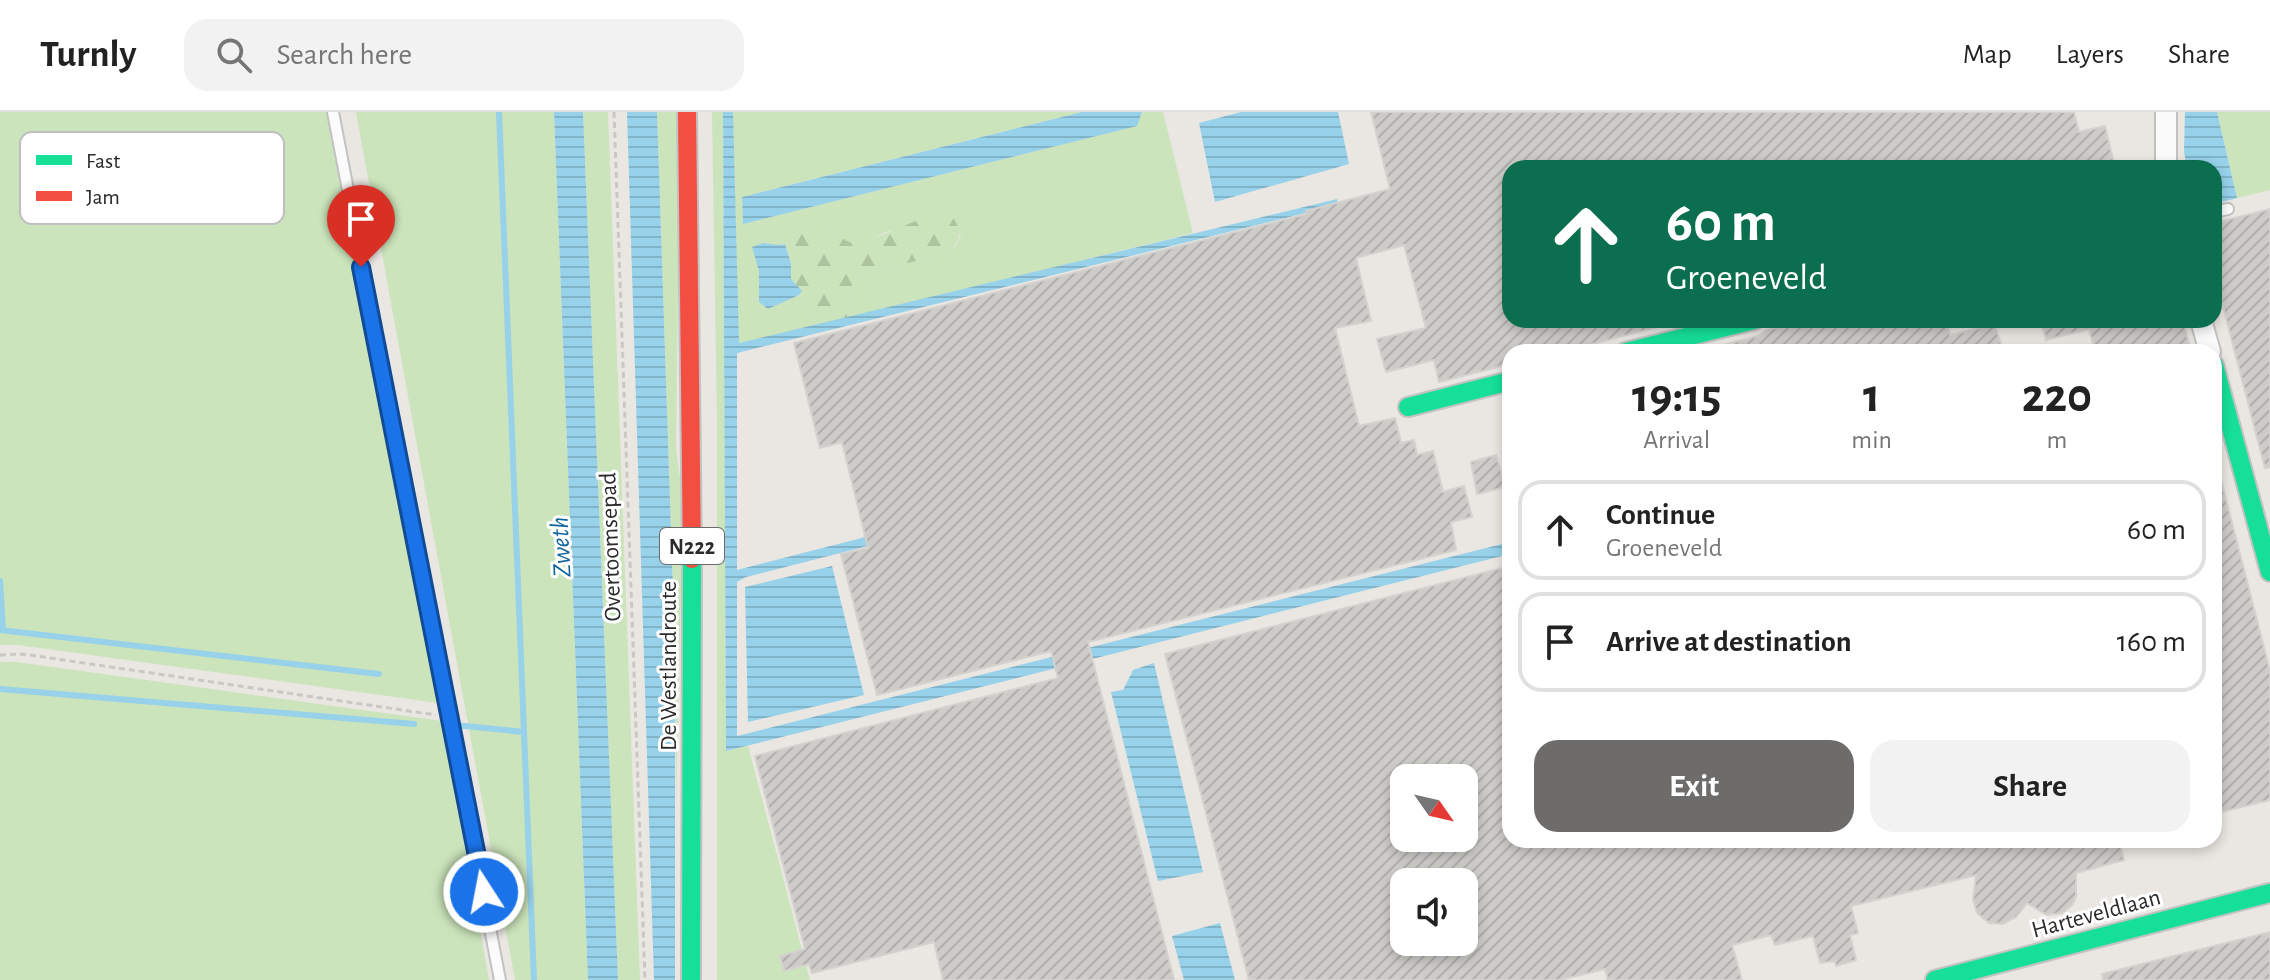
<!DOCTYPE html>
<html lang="en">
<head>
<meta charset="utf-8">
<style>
	body { margin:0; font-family:"Alegreya Sans",sans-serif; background:#f2f2f2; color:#222; height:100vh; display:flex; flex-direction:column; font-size:30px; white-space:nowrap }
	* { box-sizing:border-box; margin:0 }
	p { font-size:26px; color:#767676 }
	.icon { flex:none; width:44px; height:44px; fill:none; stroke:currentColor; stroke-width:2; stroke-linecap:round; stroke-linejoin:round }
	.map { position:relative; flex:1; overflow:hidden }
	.drawer { position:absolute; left:1502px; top:232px; width:720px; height:504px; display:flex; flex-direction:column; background:#fff; border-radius:24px; box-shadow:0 4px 12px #0003 }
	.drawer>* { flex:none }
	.hud { position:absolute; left:1502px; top:48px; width:720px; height:168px; border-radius:24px; box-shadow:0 4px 12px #0003; background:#0b6e4f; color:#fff; overflow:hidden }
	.needle { width:52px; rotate:124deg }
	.controls { position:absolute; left:1390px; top:652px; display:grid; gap:16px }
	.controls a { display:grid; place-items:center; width:88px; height:88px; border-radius:16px; background:#fff; box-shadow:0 4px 12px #0003; font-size:40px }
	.pin { position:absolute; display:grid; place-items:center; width:68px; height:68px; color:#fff; margin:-82px -34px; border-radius:50% 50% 50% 0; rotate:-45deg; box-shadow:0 0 8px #0007 }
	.pin .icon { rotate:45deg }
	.me { position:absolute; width:88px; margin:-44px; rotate:349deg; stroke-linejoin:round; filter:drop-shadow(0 0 6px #0008) }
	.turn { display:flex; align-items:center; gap:28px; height:168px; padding:0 32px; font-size:36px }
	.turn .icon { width:104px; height:104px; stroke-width:2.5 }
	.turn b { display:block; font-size:56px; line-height:68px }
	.eta { display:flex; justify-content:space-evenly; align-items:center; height:136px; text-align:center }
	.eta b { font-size:48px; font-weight:700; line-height:56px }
	.primary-button { display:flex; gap:16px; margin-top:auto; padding:16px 32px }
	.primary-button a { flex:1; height:92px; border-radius:24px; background:#6e6c6b; color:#fff; font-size:32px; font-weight:700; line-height:92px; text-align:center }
	.primary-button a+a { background:#f2f2f2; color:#222 }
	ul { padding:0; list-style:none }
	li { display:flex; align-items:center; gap:24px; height:100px; margin:0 16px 12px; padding:0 16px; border:4px solid #e0e0e0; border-radius:24px }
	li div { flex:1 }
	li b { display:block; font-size:30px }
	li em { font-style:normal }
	header { display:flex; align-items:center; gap:48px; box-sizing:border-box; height:112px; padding:0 40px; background:#fff; border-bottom:2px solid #e0e0e0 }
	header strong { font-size:38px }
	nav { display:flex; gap:44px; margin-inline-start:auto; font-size:28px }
	.search { width:560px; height:72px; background:#f2f2f2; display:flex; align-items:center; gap:20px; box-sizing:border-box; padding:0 28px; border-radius:24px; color:#767676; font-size:30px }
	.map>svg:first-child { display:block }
</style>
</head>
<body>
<header>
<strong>Turnly</strong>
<div class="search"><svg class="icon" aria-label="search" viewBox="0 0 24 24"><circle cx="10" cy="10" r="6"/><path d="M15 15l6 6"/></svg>Search here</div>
<nav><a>Map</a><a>Layers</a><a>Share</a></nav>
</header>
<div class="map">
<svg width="2270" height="868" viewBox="0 0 2270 868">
	<defs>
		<pattern id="forest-firs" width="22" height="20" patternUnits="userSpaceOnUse" patternTransform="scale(2)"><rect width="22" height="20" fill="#cbe4bb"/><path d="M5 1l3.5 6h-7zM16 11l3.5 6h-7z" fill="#aec4a1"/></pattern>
		<pattern id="water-rules" width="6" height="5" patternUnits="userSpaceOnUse" patternTransform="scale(2)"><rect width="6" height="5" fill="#97d1ea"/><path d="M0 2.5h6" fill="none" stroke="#82b4c9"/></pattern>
		<pattern id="building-hatch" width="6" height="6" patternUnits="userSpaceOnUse" patternTransform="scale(2)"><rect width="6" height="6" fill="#ceccc9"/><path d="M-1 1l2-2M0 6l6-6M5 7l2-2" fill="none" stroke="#b1afad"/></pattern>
	</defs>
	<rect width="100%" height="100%" fill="#eae6e2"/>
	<!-- green -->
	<g fill="#cbe4bb">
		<path d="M0 0H331L438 591 18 533H0Z"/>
		<path d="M356 0H554L588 868H515Z"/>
		<path d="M583 0H608L640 868H618Z"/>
		<path d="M657 0H680L676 336 683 389 676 690 675 539Z"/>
		<path d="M712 0H723L726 639 748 634 810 868H717V308Z"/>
		<path d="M729 0H1082L742 85 743 112 1136 14 1142 0H1163L1193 121 853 205 848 183 850 175 864 161 947 142 957 133 961 122 888 119 870 128 851 131 822 115 801 117 785 132 779 133 763 131 755 140 759 159V190L768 197 799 183 817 214 739 231Z"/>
		<path d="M2217 0H2270V78L2237 86Z"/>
		<path d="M0 550H17L442 609 489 868H0Z"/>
	</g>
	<!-- forest -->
	<path fill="url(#forest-firs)" d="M950 102C963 118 963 128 947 142L864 161 850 175 848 183 853 205 817 214 799 183 801 179 791 167V150L785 132 801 117 811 113 822 115 851 131 870 128 930 103Z"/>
	<!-- water -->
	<g fill="url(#water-rules)">
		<path d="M554 0H583L618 868H588Z"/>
		<path d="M627 0H657L675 539V868H654Z"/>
		<path d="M723 0H733L739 231 1337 87 1338 93 737 241V458L1314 310 1318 319 746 465 737 470V624L1510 430V442L726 639Z"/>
		<path d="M1082 0H1142L1137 14 743 112 742 85Z"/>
		<path d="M1241 0H1338L1349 52 1215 90 1199 11Z"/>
		<path d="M2185 0H2217L2237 86 2214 92V56H2187L2184 40Z"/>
		<path d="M763 131 779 133 785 132 791 151V167L802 179 799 183 768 197 759 190V159L752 135Z"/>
		<path d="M832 454 864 583 748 610 745 475Z"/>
		<path d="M1154 551 1203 760 1158 769 1111 580 1123 578 1133 558Z"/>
		<path d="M1220 811 1235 868H1184L1172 824Z"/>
	</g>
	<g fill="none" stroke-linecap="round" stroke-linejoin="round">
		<!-- stream -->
		<g stroke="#97d1ea" stroke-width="6">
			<path d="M499 0 534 868"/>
			<path d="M0 469 3 518"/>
			<path d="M0 518 379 562"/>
			<path d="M0 577 414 612"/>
			<path d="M455 613 524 620"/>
		</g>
	</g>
	<!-- building -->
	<g fill="url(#building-hatch)" stroke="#d4d2ce" stroke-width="2" fill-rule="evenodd">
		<path d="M1371 0H2074L2079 20 2105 14 2115 56H1510V208H1667L1668 212 1563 240H1510V252L1439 270 1434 248 1386 260 1377 227 1426 216 1404 133 1356 146 1371 209 1335 216 1359 314 1395 306 1401 331 1414 328 1417 343 1433 339 1443 380 1464 374 1472 405 1451 410 1456 438 1088 530 1174 868H943L934 830 812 861 809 852 784 859 780 844 805 837 755 644 1058 566 1051 539 877 583 841 442 868 436 842 330 820 336 794 231 1307 102 1306 99 1390 77Z"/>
		<path d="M2270 97V355L2265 356 2214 160V111Z"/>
		<path d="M1808 208H1946L1950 223 1980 216 1979 212 1993 209 2002 234 1979 240H1705L1704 238 1758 224 1767 218Z"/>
		<path d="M2041 208H2183L2191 240H2095L2089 217 2046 228Z"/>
		<path d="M1496 343 1505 375 1477 382 1471 350Z"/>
		<path d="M2219 360 2270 559V688L2214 702V361Z"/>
		<path d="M1510 454V728H2119L2124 748 2076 761V784L2072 793 2062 801 2047 803 2027 791 2016 805 2003 812 1989 811 1977 801 1973 788 1976 763 1851 794 1858 821 1850 823 1856 848 1836 854 1835 849 1820 851 1813 824 1775 833 1771 823 1732 833 1742 868H1608L1605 857 1560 868H1249L1165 542ZM1404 666H1464V726H1404ZM1404 770H1464V830H1404Z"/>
		<path d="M2270 820V868H2103L2102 862Z"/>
	</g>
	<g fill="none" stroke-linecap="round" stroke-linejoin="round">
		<!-- lane casing -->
		<g stroke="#c3c2c2" stroke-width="14">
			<g id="lane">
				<path d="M333 0 500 868"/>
				<path d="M2214 100 2228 97"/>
			</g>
		</g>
		<!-- street casing -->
		<g stroke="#c3c2c2" stroke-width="24">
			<g id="street">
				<path d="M2166 0V56"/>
				<path d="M2201 208 2210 240"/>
			</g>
		</g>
		<!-- fast casing -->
		<g stroke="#c3c2c2" stroke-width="22">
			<g id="fast">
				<path d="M1626 240 1754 208"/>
				<path d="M2214 253 2270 460"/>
				<path d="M1408 295 1510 269"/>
				<path d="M691 868 692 447"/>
				<path d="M1935 868 2270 781"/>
			</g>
		</g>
		<!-- jam casing -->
		<g stroke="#c3c2c2" stroke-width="22">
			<path id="jam" d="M687 0 692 447"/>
		</g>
		<!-- path -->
		<g stroke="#c8c8c7" stroke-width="3" stroke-dasharray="6 4" stroke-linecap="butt">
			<path d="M614 0 645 868"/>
			<path d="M0 543 23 542 436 603"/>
		</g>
		<!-- lane -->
		<use href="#lane" stroke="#fcfbfb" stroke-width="10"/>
		<!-- street -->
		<use href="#street" stroke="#fcfbfb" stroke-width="20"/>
		<!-- fast -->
		<use href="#fast" stroke="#16e098" stroke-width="18"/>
		<!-- jam -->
		<use href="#jam" stroke="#f24e42" stroke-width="18"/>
	</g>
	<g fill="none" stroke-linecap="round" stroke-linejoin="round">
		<!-- route casing -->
		<g stroke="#114b97" stroke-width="20">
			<path id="route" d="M361 155 484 780"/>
		</g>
		<!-- route -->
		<use href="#route" stroke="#1a73e8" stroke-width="14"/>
	</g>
	<g text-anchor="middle" stroke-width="6" stroke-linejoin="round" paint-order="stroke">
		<!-- shield labels -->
		<rect fill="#fff" stroke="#6b6b6b" stroke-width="2" x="660" y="416" width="64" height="36" rx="6"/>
		<g font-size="22" font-weight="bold" fill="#2b2b2b">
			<text x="692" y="442">N222</text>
		</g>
		<!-- street labels -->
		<g font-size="24" fill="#2b2b2b" stroke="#fff">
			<text transform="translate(610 435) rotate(-92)" y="8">Overtoomsepad</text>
			<text transform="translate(668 554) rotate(-90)" y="8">De Westlandroute</text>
			<text transform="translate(2096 801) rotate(-15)" y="8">Harteveldlaan</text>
		</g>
		<!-- water labels -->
		<g font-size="26" font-style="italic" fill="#10669b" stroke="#fff">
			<text transform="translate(560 435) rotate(-93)" y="9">Zweth</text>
		</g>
	</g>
	<!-- legend -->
	<rect x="20" y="20" width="264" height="92" rx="12" fill="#fff" stroke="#bfbfbf" stroke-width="2"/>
	<rect x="36" y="43" width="36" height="10" fill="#16e098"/>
	<rect x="36" y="79" width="36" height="10" fill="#f24e42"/>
	<g font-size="22" fill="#2b2b2b">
		<text x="86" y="56">Fast</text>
		<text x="86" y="92">Jam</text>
	</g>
</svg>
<div class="controls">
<a><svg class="needle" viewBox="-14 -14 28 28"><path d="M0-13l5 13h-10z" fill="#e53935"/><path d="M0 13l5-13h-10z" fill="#767676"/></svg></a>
<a><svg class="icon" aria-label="sound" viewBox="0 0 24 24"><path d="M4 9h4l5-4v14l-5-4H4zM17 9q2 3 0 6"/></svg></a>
</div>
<div class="pin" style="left:361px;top:155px;background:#d93025"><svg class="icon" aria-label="arrive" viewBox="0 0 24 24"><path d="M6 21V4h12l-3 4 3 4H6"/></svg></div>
<svg class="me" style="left:484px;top:780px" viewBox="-20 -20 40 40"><circle r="17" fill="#1a73e8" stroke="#fff" stroke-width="3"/><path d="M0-11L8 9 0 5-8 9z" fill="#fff"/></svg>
<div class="hud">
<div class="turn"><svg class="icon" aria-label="ahead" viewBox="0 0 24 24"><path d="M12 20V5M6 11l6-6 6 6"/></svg><div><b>60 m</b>Groeneveld</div></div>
</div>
<section class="drawer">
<div class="eta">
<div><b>19:15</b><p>Arrival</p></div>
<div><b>1</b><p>min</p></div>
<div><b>220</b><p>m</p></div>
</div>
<ul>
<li><svg class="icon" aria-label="ahead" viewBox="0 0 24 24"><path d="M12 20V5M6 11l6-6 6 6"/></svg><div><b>Continue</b><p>Groeneveld</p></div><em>60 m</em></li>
<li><svg class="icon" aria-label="arrive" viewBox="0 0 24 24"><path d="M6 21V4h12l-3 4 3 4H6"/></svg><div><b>Arrive at destination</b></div><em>160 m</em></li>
</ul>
<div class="primary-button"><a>Exit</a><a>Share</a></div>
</section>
</div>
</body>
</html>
